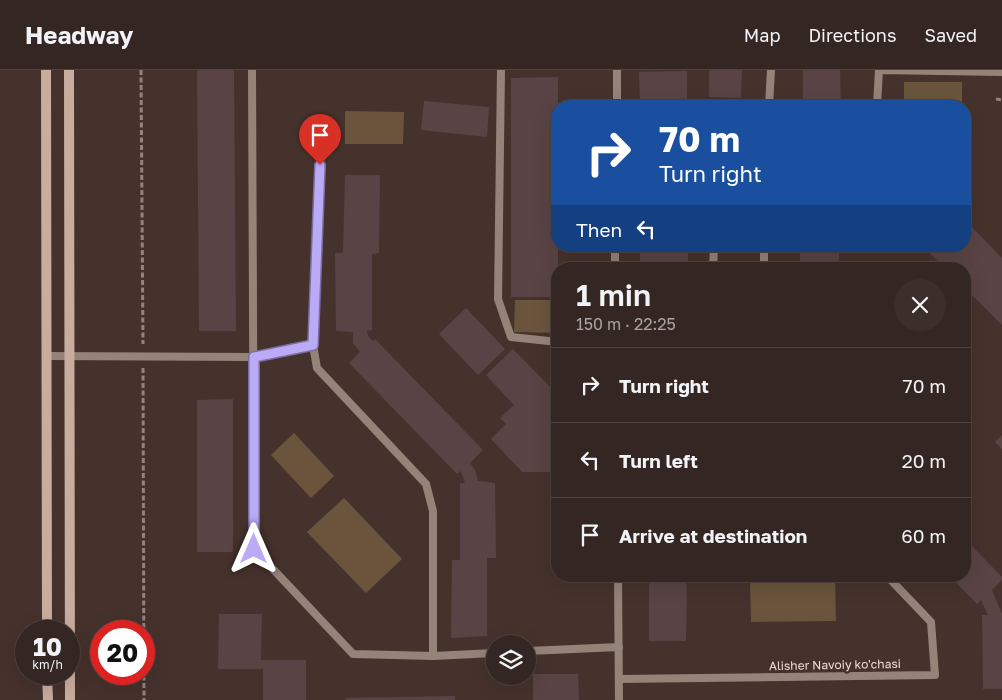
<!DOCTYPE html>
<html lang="en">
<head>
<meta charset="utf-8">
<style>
	body { margin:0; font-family:"Golos Text",sans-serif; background:#3c2e2a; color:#f1f3f6; height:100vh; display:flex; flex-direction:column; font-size:19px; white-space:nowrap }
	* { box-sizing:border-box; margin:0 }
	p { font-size:16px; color:#a9a5a5 }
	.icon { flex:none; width:28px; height:28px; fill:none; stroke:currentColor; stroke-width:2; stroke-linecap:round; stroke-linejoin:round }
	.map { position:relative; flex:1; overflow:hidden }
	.panel { position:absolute; left:551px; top:192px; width:420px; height:320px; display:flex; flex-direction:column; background:#342622; border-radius:20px; box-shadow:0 5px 20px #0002,0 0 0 1px #4e4340 }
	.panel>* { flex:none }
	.banner { position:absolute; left:551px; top:30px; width:420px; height:152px; border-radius:20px; box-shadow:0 5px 20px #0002,0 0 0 1px #4e4340; background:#1a4fa0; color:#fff; overflow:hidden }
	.controls { position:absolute; left:486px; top:565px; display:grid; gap:10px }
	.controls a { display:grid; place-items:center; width:50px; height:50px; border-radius:50%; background:#342622; box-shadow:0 5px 20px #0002,0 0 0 1px #4e4340; font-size:25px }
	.speed { position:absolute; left:15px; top:550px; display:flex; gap:10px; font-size:25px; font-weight:700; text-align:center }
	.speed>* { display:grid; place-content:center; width:65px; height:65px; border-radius:50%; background:#342622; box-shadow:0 5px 20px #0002,0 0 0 1px #4e4340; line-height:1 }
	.speed small { font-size:12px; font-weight:400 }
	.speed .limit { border:8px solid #d22; background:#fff; color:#111 }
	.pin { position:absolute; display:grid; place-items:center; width:42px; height:42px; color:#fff; margin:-51px -21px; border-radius:50% 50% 50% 0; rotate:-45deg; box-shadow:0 0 5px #0007 }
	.pin .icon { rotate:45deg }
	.me { position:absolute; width:55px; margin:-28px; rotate:0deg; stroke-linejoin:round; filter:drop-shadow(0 0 4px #0008) }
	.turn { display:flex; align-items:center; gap:18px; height:105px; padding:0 25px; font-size:22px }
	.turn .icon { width:65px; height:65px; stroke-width:2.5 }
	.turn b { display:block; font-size:35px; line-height:42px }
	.then { display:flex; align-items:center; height:48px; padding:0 25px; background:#0003; gap:10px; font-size:19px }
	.round { display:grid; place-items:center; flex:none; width:52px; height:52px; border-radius:26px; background:#3c2e2a }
	.overview { display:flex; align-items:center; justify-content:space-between; height:85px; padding:0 25px }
	h1 { font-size:30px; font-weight:600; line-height:38px }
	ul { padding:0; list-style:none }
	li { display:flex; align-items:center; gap:15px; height:75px; padding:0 25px; border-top:1px solid #4e4340 }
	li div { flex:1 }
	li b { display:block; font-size:19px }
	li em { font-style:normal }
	header { display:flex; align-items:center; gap:30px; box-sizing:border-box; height:70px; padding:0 25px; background:#342622; border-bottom:1px solid #4e4340 }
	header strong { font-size:24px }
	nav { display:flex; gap:28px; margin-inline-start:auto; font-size:18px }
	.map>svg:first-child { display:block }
</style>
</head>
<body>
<header>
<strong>Headway</strong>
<nav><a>Map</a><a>Directions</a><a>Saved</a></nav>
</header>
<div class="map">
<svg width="1002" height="630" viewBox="0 0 1002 630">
	<rect width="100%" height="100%" fill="#46322d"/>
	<!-- green -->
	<g fill="#6a553c">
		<rect x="904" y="12" width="58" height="24"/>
		<path d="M345 41 404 42 403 74H345Z"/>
		<path d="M515 230H557V263L514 262Z"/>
		<path d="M294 363 334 406 311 428 271 385Z"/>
		<path d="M344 428 402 489 366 523 307 462Z"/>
		<path d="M835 509 836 551 751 552 750 510Z"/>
	</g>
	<!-- building -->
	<g fill="#594345">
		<path d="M197 0H234L236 261H199Z"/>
		<path d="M709 0H742L741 28 709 27Z"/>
		<path d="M803 0H840L841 36H803Z"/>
		<path d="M687 1V36H640L639 2Z"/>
		<path d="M558 7V227H511V8Z"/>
		<path d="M424 31 489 37 487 67 421 60Z"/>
		<path d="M345 105H380L379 183 372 184V260L367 261 368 266 373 271 375 269 483 380 470 393 475 400 478 411 495 413 496 488H487V566L451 568 452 490H460V413H465L461 401 457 404 349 293 360 282 353 273V262L336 261 335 183H343Z"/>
		<path d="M965 150 1002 188V255L973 226 965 234V199H945L923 176H965Z"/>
		<rect x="640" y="176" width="48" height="23"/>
		<rect x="800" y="182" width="39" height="17"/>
		<path d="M466 238 505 279 478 305 439 264Z"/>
		<path d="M513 279 558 325V402H522L491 369 506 354 500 348 514 335 486 305Z"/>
		<path d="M233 329V482H197V330Z"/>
		<path d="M1002 365V379L995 372Z"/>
		<path d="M965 469 1002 507V510L992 520 1002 544V619H983L982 545H988L981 530 977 534 950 506H965Z"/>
		<path d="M649 506H687L686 571H649Z"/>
		<path d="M219 544H262L261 590H306V630H263V599H218Z"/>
		<path d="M533 604H578L579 630H533Z"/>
		<path d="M455 626V630H346V628Z"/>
	</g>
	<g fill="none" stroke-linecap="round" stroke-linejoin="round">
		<!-- path -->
		<g stroke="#94827e" stroke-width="3" stroke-dasharray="5 2.5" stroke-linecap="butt">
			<path d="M141 0 143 274"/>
			<path d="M996 29 1002 30"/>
			<path d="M143 298 144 630"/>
		</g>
		<!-- service -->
		<g stroke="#948379" stroke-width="8">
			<path d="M252 0 254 479 353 584 433 586V441L426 414 317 298 313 275 320 95"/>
			<path d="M501 0 498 229 511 267 558 272"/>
			<path d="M617 36V0"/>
			<path d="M769 36 771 0"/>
			<path d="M877 36 879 0 1002 2"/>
			<path d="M615 199V176"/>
			<path d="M713 199 714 176"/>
			<path d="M764 199V176"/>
			<path d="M46 286 254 287 313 275"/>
			<path d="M618 506 619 630"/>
			<path d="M528 581 619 577"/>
			<path d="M433 586 495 583"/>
			<path d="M619 609 935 605 931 552 887 506"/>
		</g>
		<!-- secondary -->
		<g stroke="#c8ad9e" stroke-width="10">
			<path d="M46 0 47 561"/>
			<path d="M69 0 70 630"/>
			<path d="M47 604 48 630"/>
		</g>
	</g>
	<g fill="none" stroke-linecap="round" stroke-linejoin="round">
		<!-- route casing -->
		<g stroke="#7a6ea0" stroke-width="12">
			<path id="route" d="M254 479V287L313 275 320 95"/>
		</g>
		<!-- route -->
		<use href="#route" stroke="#bbaaf6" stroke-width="9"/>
	</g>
	<g text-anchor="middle" stroke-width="5" stroke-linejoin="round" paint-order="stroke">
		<!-- street labels -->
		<g font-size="12" fill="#eadcd9" stroke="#46322d">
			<text transform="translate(835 595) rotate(-1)" y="4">Alisher Navoiy ko'chasi</text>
		</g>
	</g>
</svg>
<div class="controls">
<a><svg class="icon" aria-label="layers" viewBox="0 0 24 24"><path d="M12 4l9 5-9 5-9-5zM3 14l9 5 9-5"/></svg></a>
</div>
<div class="speed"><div>10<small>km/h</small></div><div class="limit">20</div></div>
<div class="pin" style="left:320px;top:95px;background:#d93025"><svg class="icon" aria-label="arrive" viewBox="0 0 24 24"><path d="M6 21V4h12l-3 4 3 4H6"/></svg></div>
<svg class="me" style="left:254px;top:479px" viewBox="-20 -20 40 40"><path d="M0-17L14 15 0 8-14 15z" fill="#bbaaf6" stroke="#fff" stroke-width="4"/></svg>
<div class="banner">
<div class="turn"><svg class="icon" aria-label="right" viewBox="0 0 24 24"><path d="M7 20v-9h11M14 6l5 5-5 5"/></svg><div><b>70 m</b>Turn right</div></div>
<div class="then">Then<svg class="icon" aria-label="left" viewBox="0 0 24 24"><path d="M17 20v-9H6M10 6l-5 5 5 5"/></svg></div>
</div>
<section class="panel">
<div class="overview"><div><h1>1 min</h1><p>150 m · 22:25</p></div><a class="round"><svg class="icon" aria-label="close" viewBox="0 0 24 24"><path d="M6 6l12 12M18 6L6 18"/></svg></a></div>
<ul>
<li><svg class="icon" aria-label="right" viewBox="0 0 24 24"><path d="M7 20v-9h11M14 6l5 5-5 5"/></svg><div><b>Turn right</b></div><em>70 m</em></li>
<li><svg class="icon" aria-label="left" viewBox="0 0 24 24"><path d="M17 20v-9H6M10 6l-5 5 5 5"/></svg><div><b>Turn left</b></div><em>20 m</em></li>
<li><svg class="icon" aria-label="arrive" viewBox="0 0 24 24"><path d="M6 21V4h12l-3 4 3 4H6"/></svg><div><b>Arrive at destination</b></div><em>60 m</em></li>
</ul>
</section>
</div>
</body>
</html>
